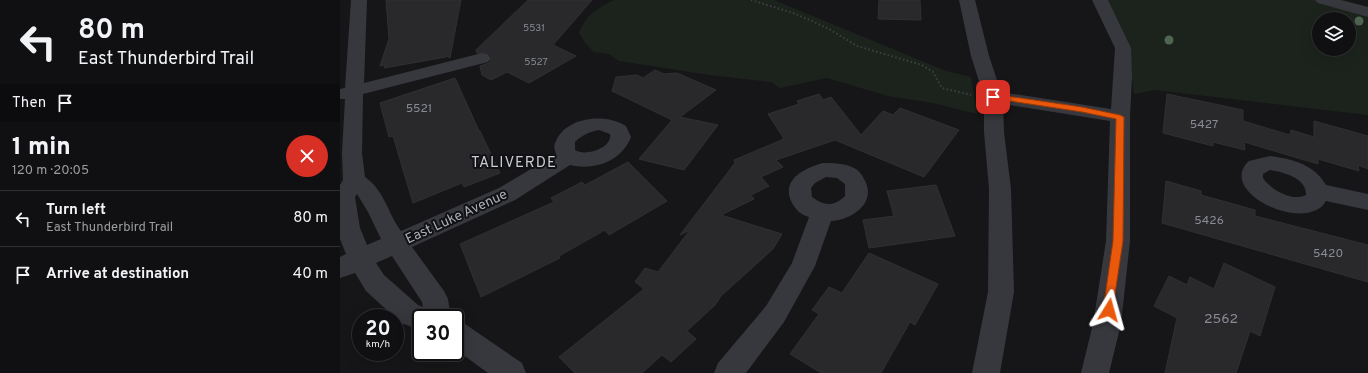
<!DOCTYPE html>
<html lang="en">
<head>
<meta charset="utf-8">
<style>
	body { margin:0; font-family:Overpass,sans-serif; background:#1e1e20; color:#f1f3f6; height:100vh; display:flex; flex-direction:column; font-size:15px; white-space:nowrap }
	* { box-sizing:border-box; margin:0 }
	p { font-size:13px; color:#9c9d9f }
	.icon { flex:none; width:22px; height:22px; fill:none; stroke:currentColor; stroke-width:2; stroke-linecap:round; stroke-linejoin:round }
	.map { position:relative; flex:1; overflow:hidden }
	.panel { display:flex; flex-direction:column; background:#101012; width:340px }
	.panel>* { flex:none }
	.banner { background:#101012; color:#f1f3f6; overflow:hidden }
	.fabs { position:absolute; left:972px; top:12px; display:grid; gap:8px }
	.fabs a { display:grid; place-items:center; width:44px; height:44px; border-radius:50%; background:#101012; box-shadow:0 4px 16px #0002,0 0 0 1px #303032; font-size:20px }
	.speed { position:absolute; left:12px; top:309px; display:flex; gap:8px; font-size:20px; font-weight:700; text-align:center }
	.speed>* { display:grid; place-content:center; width:52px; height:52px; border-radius:50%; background:#101012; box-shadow:0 4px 16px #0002,0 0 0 1px #303032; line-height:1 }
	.speed small { font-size:10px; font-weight:400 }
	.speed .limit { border:2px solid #111; border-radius:6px; background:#fff; color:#111 }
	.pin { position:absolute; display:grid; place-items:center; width:34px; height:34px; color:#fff; margin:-17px; border-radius:8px; box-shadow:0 2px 6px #0006 }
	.me { position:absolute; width:44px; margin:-22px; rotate:8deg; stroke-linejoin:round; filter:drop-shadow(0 0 3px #0008) }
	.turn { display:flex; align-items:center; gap:14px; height:84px; padding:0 12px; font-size:18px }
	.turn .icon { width:52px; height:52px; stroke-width:2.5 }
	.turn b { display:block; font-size:28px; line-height:34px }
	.then { display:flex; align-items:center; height:38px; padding:0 12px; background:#0003; gap:8px; font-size:15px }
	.round { display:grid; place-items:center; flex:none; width:42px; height:42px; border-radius:21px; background:#1e1e20 }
	.head { display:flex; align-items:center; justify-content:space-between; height:68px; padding:0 12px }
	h1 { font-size:24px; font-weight:800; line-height:30px }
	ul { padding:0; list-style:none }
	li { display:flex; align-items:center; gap:12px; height:56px; padding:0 12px; border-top:1px solid #303032 }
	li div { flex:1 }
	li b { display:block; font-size:15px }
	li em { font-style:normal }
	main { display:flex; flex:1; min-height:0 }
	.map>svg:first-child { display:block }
</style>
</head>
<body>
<main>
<section class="panel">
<div class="banner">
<div class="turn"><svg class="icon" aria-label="left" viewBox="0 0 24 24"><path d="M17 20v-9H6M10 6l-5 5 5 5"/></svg><div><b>80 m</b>East Thunderbird Trail</div></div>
<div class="then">Then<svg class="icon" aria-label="arrive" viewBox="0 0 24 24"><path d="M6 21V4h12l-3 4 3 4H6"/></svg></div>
</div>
<div class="head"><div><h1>1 min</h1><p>120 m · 20:05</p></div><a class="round" style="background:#d93025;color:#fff"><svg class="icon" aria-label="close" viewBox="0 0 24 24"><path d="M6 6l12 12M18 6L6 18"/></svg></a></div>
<ul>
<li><svg class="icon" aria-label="left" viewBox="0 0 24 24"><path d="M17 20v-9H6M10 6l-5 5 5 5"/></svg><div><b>Turn left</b><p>East Thunderbird Trail</p></div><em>80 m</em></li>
<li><svg class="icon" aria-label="arrive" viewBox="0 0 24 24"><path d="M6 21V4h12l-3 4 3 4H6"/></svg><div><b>Arrive at destination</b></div><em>40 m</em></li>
</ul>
</section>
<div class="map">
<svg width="1028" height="373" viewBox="0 0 1028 373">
	<rect width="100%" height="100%" fill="#161618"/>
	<!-- green -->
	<g fill="#1c231d" fill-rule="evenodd">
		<path d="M274 0H434L606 71 631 77 637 114 593 103 548 96 487 78 440 88 431 82 370 75 279 61 269 54 254 52 246 44 239 33C247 14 256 9 274 0Z"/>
		<path d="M768 0H1004L1028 7V115L815 90 794 94 788 48ZM979 19H1009V49H979Z"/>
	</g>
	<!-- building -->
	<g fill="#29292c" stroke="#303034">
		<path d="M46 0H121L110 58 105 55 106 57 44 68 45 65 40 66 49 39Z"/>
		<path d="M188 0H252L213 45 236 56 189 83 167 72 151 80 142 75 140 66 149 63 152 57 148 53H137L136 50Z"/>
		<path d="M539 0H580L581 20 538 19Z"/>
		<path d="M315 70 324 74 337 73 376 90 340 117 378 125 344 170 299 159 332 120 272 91 276 77 297 75 303 78Z"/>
		<path d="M115 78 139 131H140L160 173 124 187 122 183 73 203 53 136 49 137 40 103Z"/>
		<path d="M479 94 483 100 491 97 521 135 543 111 553 115 560 108 619 130 584 177 495 140 436 160 443 167 421 177 429 186 411 195 414 199 381 215 442 234 433 249 381 296 375 305 347 331 356 339 331 362 322 355 302 373H235L219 357 304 289 295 282 305 268 318 272 350 230 340 235 395 163 394 160 444 139 428 114 459 104 457 101Z"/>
		<path d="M827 94 903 110V121L950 135 951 130 974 137V121L1028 136V169L1018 165 1019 171 978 159V164L904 142 905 150 873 142V146L823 133Z"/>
		<path d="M288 162 327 201 269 235 265 230 219 256 220 258 141 297 120 244 214 202 211 198 242 182 245 185Z"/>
		<path d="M826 181 861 191V195L915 210V216L1028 245V282L822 223Z"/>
		<path d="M596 185 615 236 529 248 523 220 554 216 547 191Z"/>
		<path d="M529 253 598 284 575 325 570 322 541 373H481L450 354 479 314 472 310 489 287 502 293Z"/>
		<path d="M884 263 935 287 920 336 910 331 896 373H825L837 318 814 306 829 276 847 285 850 277 874 289Z"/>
	</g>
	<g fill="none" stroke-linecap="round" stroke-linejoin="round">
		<!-- path -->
		<path stroke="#3d3f44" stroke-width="2" stroke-dasharray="1.5 2.5" stroke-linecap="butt" d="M411 0 453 13 472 21 489 29 517 46 582 65 593 72 602 88 631 95"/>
		<!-- minor -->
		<g fill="#37383d" fill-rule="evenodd">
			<path d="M11 0H27L24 83 142 53 148 54 151 58 148 62 23 94 22 153 25 177C45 191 47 212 61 231L159 188 216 154 214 147C221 117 264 112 286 126L291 137C282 161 254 171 230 165L175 200 72 247 104 291 108 299 111 318H81V330L61 323 26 291 15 273 0 278V257L6 254 0 239V185L3 180 2 153 5 99H0V89L5 88ZM259 130 270 134C273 148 245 157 235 150V142C242 135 249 132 259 130ZM17 194 28 212 41 239 27 245 20 228 15 197ZM52 256 82 302 83 307 78 305 44 275 36 263Z"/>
			<path d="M619 0H635L649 56 661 92 771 109 775 48 752 0H768L791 48 792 77 790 117V241L781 324 769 373H741L753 324 766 241 770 121 663 104 664 132 671 189 674 292 660 373H632L648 292 649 189 644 132V97L631 56Z"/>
			<path d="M975 0H1000L1028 7V17L978 3Z"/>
			<path d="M930 156C952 159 974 164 986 185L1028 194V210L986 201C967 235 875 192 909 161ZM930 170C943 172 967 178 966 195 953 202 931 190 923 178V174Z"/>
			<path d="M483 163C493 163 504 163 514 168 518 170 522 174 524 179 538 202 512 220 491 221L475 266 444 322 406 373H374L378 363 426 306 452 263 469 217C461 215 456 210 452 203 440 180 464 168 483 163ZM486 177 497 178 505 184V196C494 207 484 206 472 197L471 188 475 183Z"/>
			<path d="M115 321 125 324 182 363 186 373H148L115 349Z"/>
		</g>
	</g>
	<!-- trees -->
	<g fill="#506452">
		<circle cx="1019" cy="21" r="4.5"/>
		<circle cx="829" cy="40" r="4.5"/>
	</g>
	<!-- route -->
	<path fill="#ea580c" stroke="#983908" d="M653 94 742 107 780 115 784 117 783 241 772 314 769 315 765 314 763 310 773 241 776 119 742 112 650 98 649 97Z"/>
	<g text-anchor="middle" stroke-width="4" stroke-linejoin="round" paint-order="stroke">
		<!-- far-number labels -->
		<g font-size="10" fill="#888b94">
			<text x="194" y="31">5531</text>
			<text x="196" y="65">5527</text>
		</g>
		<!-- number labels -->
		<g font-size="12" fill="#888b94">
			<text x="79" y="112">5521</text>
			<text x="864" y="128">5427</text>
			<text x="869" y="224">5426</text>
			<text x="988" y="257">5420</text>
		</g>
		<!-- street labels -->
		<g font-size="14" fill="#a8adb8" stroke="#111113">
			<text transform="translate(116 216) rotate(-25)" y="5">East Luke Avenue</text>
		</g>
		<!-- near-number labels -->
		<g font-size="14" fill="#888b94">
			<text x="881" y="323">2562</text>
		</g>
		<!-- neighbourhood labels -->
		<g font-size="15" letter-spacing="1" fill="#c9ccd4" stroke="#111113">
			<text x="174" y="167">TALIVERDE</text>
		</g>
	</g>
</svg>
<div class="fabs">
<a><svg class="icon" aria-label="layers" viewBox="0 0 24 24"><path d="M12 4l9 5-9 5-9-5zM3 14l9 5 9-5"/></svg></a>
</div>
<div class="speed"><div>20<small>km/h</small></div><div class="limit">30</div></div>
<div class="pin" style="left:653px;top:97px;background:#d93025"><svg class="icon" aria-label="arrive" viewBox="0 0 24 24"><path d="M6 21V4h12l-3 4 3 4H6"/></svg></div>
<svg class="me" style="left:769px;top:310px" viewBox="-20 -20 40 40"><path d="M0-17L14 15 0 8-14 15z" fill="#ea580c" stroke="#fff" stroke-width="4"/></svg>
</div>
</main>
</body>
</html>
